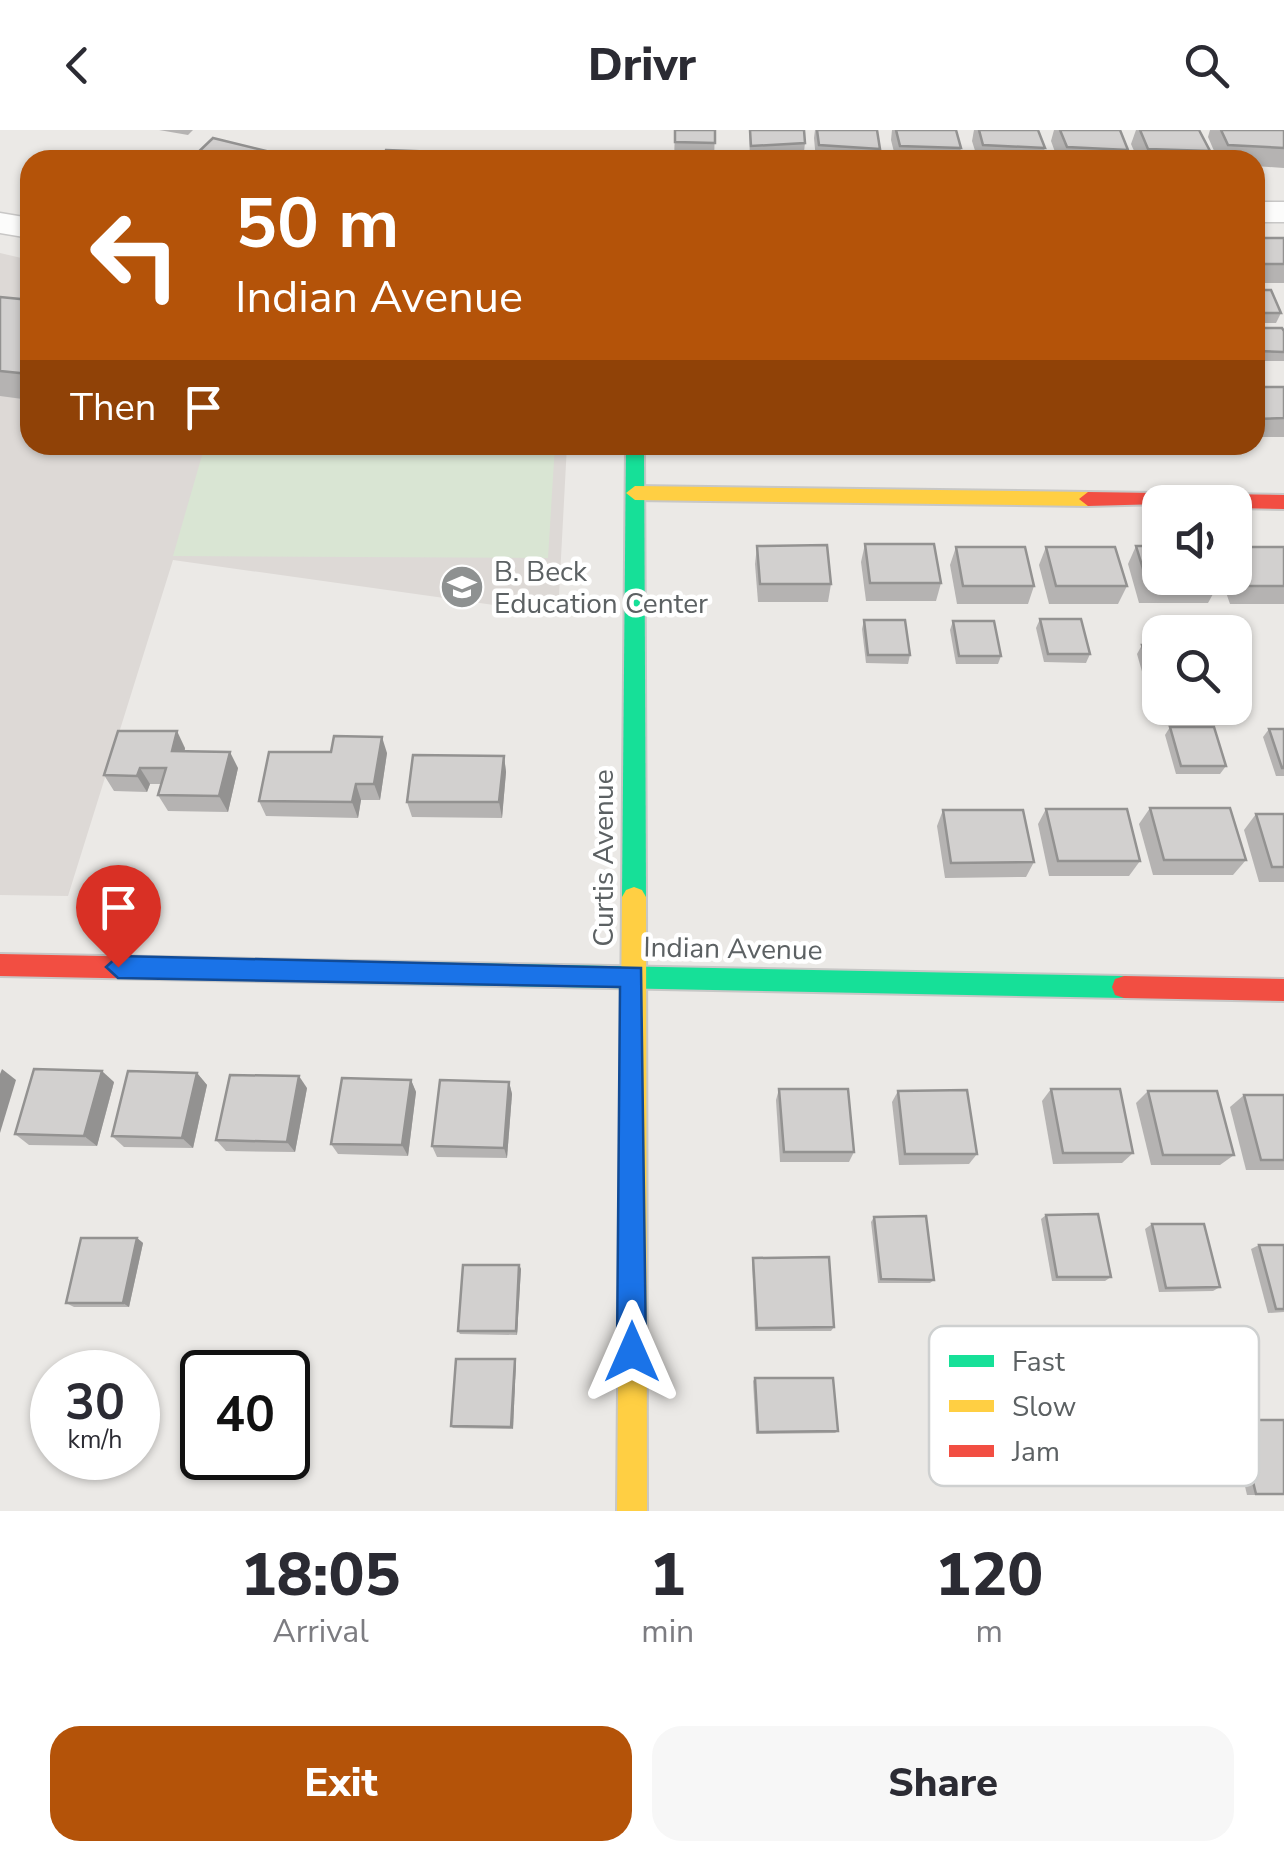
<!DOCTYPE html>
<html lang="en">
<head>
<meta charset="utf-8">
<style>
	body { margin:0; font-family:"Nunito Sans",sans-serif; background:#f7f7f7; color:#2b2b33; height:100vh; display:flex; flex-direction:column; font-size:38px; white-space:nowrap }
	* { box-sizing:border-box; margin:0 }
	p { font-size:32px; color:#7c7c81 }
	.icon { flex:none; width:55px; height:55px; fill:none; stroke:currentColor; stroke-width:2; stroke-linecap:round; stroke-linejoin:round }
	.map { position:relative; height:1381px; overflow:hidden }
	.drawer { display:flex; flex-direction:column; background:#fff; flex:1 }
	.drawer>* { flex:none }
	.top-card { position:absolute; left:20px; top:20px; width:1245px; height:305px; border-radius:30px; box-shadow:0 2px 8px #0004; background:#b45309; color:#fff; overflow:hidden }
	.fabs { position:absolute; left:1142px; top:355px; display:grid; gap:20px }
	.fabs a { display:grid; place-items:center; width:110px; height:110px; border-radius:20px; background:#fff; box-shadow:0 2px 8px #0004; font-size:50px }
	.speed { position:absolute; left:30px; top:1220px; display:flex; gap:20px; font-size:50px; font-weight:700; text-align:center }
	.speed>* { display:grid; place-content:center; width:130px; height:130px; border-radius:50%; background:#fff; box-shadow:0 2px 8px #0004; line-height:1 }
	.speed small { font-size:25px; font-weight:400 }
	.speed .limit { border:5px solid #111; border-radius:15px; background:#fff; color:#111 }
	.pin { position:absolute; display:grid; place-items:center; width:85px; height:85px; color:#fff; margin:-102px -42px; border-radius:50% 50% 50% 0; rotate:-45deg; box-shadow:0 0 10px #0007 }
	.pin .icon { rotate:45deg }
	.me { position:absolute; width:110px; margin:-55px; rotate:0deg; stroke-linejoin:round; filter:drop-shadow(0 0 8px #0008) }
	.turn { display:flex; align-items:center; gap:35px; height:210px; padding:0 50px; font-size:45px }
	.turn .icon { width:130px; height:130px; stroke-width:2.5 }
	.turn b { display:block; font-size:70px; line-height:85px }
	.then { display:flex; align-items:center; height:95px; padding:0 50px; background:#0003; gap:20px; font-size:38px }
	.eta { display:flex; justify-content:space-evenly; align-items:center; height:170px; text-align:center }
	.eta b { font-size:60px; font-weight:800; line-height:70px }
	.primary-button { display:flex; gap:20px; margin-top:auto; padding:20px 50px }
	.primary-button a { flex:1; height:115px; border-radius:30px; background:#b45309; color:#fff; font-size:40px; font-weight:800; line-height:115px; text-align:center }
	.primary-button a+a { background:#f7f7f7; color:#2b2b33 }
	header { display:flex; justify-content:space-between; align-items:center; height:130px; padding:0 50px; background:#fff; font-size:45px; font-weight:800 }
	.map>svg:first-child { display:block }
</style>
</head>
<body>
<header><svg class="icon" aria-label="back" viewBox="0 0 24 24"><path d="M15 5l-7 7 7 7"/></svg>Drivr<svg class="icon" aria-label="search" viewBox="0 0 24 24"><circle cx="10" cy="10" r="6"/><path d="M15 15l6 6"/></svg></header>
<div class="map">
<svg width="1284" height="1381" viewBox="0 0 1284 1381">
	<rect width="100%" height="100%" fill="#ebe9e6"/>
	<!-- education -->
	<path fill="#ddd9d6" d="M0 123 30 130V315H567L558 484 173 430 68 766 0 765Z"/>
	<!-- green -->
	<path fill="#d9e5d3" d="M205 315H555L548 428 173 426Z"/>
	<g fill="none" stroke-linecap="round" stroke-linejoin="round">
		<!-- street casing -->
		<g stroke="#c8c7c6" stroke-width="3">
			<g id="street">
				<rect x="1255" y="72" width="29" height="20"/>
				<path d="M0 83 30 88V108L0 103Z"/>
			</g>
		</g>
		<!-- fast casing -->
		<g stroke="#c7c7c6" stroke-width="4">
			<g id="fast">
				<path d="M626 315H644L646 767 642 774 634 777 626 774 622 767Z"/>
				<path d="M356 831 1124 846 1133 849 1136 857 1133 865 1124 868 356 853 347 850 344 842 347 834Z"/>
			</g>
		</g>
		<!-- slow casing -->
		<g stroke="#c7c7c6" stroke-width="4">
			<g id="slow">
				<path d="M635 356 1088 362 1097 369 1088 376 635 370 626 363Z"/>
				<path d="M634 757 642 760 646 767 647 1381H617L622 767 626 760Z"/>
			</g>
		</g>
		<!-- jam casing -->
		<g stroke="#c7c7c6" stroke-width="4">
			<g id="jam">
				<path d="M1088 362 1284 365V379L1235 378V372L1088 376 1079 369Z"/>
				<path d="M0 824 356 831 365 834 368 842 365 850 356 853 0 846Z"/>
				<path d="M1124 846 1284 849V871L1124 868 1115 865 1112 857 1115 849Z"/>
			</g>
		</g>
		<!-- street -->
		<use href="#street" fill="#fcfcfb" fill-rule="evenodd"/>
		<!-- fast -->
		<use href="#fast" fill="#16e098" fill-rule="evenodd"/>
		<!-- slow -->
		<use href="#slow" fill="#ffcf43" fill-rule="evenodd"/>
		<!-- jam -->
		<use href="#jam" fill="#f24e42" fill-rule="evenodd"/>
	</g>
	<!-- wall -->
	<g fill="#b5b3b2">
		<path d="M159 0H193L188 5Z"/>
		<path d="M675 0H715L714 30H674Z"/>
		<path d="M749 0H804L805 13 803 30H750Z"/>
		<path d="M815 0H877L880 19 878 30H816L814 8Z"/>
		<path d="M892 0H956L961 18 959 30H896L891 10Z"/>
		<path d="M974 0H1038L1045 18 1041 30H978L972 11Z"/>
		<path d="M1054 0H1120L1128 20 1125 30H1058L1051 11Z"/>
		<path d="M1136 0H1199L1210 21 1206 30H1138L1131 14Z"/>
		<path d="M1210 0H1284V38L1255 36V30H1218L1208 7Z"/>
		<rect x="1255" y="108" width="29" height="45"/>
		<path d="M1255 160 1281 183 1276 193H1255Z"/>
		<path d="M0 167 30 170V270L0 266Z"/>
		<path d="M1255 198 1284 222V231H1255Z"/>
		<rect x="1255" y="257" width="29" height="50"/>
		<path d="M865 414 941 453 936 471H866L861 432Z"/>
		<path d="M757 416 831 454 828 472H758L755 434Z"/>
		<path d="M1136 416 1218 455 1208 473H1139L1128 434Z"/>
		<path d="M956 417 1034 456 1028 474H957L950 435Z"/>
		<path d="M1046 417 1127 456 1118 474H1049L1039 435Z"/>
		<path d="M1235 417H1284V474H1230L1221 448H1235Z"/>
		<path d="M1040 489 1090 524 1086 533 1044 532 1036 498Z"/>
		<path d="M864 490 910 525 908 534 866 533 862 499Z"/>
		<path d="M953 491 1001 526 998 534H956L950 500Z"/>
		<path d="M1142 515H1160V559H1147L1137 524Z"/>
		<path d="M1170 597 1226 636 1220 644H1176L1165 605Z"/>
		<path d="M1269 599H1284V646H1276L1263 607Z"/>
		<path d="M185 618V621L238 638 228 682 168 681 158 665 161 654H150L147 662 114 661 104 645Z"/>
		<path d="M387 623 380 670H361L358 688 266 686 259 671Z"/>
		<path d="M504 626 506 642 502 688 412 687 407 672Z"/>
		<path d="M1150 678 1246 730 1233 745H1153L1139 694Z"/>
		<path d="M1046 679 1140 731 1129 746H1049L1038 694Z"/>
		<path d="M943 680 1034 732 1026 747 945 748 937 696Z"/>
		<path d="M1256 684H1284V752H1259L1244 700Z"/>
		<path d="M197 943 207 955 193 1018 124 1017 112 1006Z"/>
		<path d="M411 950 416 962 408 1026 338 1024 331 1014Z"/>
		<path d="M114 952 97 1016 29 1015 15 1004Z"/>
		<path d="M509 952 512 964 507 1028 437 1027 432 1016Z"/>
		<path d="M307 958 295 1022 226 1021 216 1010Z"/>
		<path d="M779 959 854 1022 849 1032H780L776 970Z"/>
		<path d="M1051 959 1133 1023 1122 1033 1053 1034 1042 971Z"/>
		<path d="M898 961 977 1024 969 1034 899 1035 892 972Z"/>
		<path d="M1148 961 1234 1025 1220 1035H1151L1136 973Z"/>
		<path d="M1244 965H1284V1040H1246L1230 977Z"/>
		<path d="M1046 1085 1111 1147 1105 1151H1052L1041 1089Z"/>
		<path d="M874 1087 934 1150 930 1153H878L871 1092Z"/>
		<path d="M1152 1094 1220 1157 1213 1161 1159 1162 1145 1099Z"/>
		<path d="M137 1108 143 1113 129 1177H74L66 1173Z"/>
		<path d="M1259 1115H1284V1182L1268 1183 1251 1119Z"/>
		<path d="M753 1128 834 1197 831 1201H755L752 1132Z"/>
		<path d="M519 1135 521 1139 517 1205 460 1204 458 1201Z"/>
		<path d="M515 1229 516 1232 513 1299 453 1298 451 1296Z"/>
		<path d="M755 1248 838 1301 835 1303 756 1304 753 1251Z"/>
		<path d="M1132 1277 1204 1349 1197 1351 1139 1352 1125 1279Z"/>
		<path d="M1238 1290H1284V1365H1247L1230 1292Z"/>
	</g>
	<!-- shaded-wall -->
	<g fill="#939291">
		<path d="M177 601 185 618 181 637 172 621Z"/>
		<path d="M382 607 387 623 380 670 374 654Z"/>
		<path d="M230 622 238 638 228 682 219 666Z"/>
		<path d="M504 626 506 642 502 688 499 672Z"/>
		<path d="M140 638 150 654 147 662 137 646Z"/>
		<path d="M356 654 361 670 358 688 352 672Z"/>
		<path d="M2 939 16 950 0 1003V944Z"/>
		<path d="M102 941 114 952 97 1016 84 1006Z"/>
		<path d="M197 943 207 955 193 1018 182 1008Z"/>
		<path d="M299 946 307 958 295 1022 287 1012Z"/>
		<path d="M411 950 416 962 408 1026 402 1015Z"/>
		<path d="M509 952 512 964 507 1028 504 1018Z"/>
		<path d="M137 1108 143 1113 129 1177 123 1173Z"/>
		<path d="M519 1135 521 1139 517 1205 516 1201Z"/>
		<path d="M515 1229 516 1232 513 1299 511 1297Z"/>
	</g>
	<!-- building -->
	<g fill="#d2d0cf" stroke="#939291" stroke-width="2.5">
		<path d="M675 0H715V13L675 12Z"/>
		<path d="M750 0H804L805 13 751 16Z"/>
		<path d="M817 0H877L880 19 819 15Z"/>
		<path d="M896 0H956L961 18 900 16Z"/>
		<path d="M979 0H1038L1045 18 983 15Z"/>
		<path d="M1060 0H1120L1128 20 1067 17Z"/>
		<path d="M1140 0H1199L1210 21 1148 19Z"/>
		<path d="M1221 0H1284V18L1228 15Z"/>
		<path d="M213 8 303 30H190Z"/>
		<path d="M386 20 438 22 436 30H383Z"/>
		<rect x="1255" y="108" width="29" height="26"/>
		<path d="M1255 160H1271L1281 183H1255Z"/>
		<path d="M0 167 30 170V244L0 241Z"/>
		<path d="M1255 198H1282L1284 201V222L1257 221 1255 216Z"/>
		<path d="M1255 257H1284V288L1255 289Z"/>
		<path d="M865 414H934L941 453H870Z"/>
		<path d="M827 415 831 454H760L757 416Z"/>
		<path d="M1136 416H1160V448H1216L1218 455H1148Z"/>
		<path d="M956 417H1025L1034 456H963Z"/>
		<path d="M1046 417H1115L1127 456H1056Z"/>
		<path d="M1235 417H1284V456H1241L1235 440Z"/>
		<path d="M1040 489H1081L1090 524H1048Z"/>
		<path d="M864 490H905L910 525H868Z"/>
		<path d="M953 491H994L1001 526H959Z"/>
		<path d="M1142 515H1160V551H1152Z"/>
		<path d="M1170 597H1214L1226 636H1181Z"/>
		<path d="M1269 599H1284V638H1282Z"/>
		<path d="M118 601H177L172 621 230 622 219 666 158 665 166 638H140L137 646 104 645Z"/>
		<path d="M334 606 382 607 374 654H356L352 672 259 671 269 622H331Z"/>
		<path d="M413 625 504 626 499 672H407Z"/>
		<path d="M1150 678H1230L1246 730H1164Z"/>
		<path d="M1046 679H1127L1140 731H1058Z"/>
		<path d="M943 680H1023L1034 732 951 733Z"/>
		<path d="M1256 684H1284V737H1272Z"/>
		<path d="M34 939 102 941 84 1006 15 1004Z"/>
		<path d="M128 941 197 943 182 1008 112 1006Z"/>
		<path d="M230 945 299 946 287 1012 216 1010Z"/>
		<path d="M342 948 411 950 402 1015 331 1014Z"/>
		<path d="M440 950 509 952 504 1018 432 1016Z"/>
		<path d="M779 959H848L854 1022H784Z"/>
		<path d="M1051 959H1120L1133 1023H1063Z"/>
		<path d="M967 960 977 1024H905L898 961Z"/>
		<path d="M1148 961H1217L1234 1025H1163Z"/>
		<path d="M1244 965H1284V1030H1261Z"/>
		<path d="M1098 1084 1111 1147H1057L1046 1085Z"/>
		<path d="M926 1086 934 1150 881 1149 874 1087Z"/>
		<path d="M1152 1094H1204L1220 1157 1166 1158Z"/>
		<path d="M81 1108H137L123 1173H66Z"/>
		<path d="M1259 1115H1284V1179H1276Z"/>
		<path d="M829 1127 834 1197 757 1198 753 1128Z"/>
		<path d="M463 1135H519L516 1201H458Z"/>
		<path d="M456 1229H515L511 1297 451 1296Z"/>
		<path d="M755 1248H833L838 1301 758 1302Z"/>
		<path d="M1238 1290H1284V1364H1256Z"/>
	</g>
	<!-- route -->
	<path fill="#1a73e8" stroke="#114b97" stroke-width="2.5" d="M118 826 641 838 646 1222 642 1232 632 1236 622 1232 617 1222 620 857 118 848 106 837Z"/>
	<!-- icons -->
	<defs>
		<g id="school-disc" transform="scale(2.25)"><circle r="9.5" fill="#8e9191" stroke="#fff"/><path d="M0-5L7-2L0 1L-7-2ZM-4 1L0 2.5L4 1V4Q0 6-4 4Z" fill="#fff"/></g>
	</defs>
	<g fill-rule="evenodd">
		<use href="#school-disc" x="462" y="457"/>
	</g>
	<g text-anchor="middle" stroke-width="9" stroke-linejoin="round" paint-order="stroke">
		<!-- poi labels -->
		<g font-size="28" fill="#5c6163" stroke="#fff" text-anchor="start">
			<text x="494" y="451">B. Beck<tspan x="494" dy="32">Education Center</tspan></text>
		</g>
		<!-- street labels -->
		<g font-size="28" fill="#5c6163" stroke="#fff">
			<text transform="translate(603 728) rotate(-90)" y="10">Curtis Avenue</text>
			<text transform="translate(733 818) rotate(1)" y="10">Indian Avenue</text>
		</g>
	</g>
	<!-- legend -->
	<rect x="929" y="1196" width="330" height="160" rx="15" fill="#fff" stroke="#ced0d0" stroke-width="2.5"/>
	<rect x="949" y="1225" width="45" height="12" fill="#16e098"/>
	<rect x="949" y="1270" width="45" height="12" fill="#ffcf43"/>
	<rect x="949" y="1315" width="45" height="12" fill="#f24e42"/>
	<g font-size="28" fill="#5c6163">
		<text x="1012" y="1241">Fast</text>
		<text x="1012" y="1286">Slow</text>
		<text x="1012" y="1331">Jam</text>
	</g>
</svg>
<div class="fabs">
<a><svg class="icon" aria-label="sound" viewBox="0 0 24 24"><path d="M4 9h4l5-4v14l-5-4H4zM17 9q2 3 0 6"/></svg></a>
<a><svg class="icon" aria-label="search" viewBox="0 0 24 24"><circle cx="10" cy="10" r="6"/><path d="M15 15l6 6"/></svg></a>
</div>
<div class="speed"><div>30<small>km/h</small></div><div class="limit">40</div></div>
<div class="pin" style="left:118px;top:837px;background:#d93025"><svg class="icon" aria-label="arrive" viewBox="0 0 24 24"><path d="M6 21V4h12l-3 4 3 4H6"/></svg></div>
<svg class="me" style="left:632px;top:1222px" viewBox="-20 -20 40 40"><path d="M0-17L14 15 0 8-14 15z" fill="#1a73e8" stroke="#fff" stroke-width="4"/></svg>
<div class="top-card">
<div class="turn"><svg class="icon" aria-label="left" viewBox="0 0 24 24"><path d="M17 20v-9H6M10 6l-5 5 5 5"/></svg><div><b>50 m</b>Indian Avenue</div></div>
<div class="then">Then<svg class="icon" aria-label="arrive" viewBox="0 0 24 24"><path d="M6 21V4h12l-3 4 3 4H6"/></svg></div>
</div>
</div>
<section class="drawer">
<div class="eta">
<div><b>18:05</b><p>Arrival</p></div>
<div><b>1</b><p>min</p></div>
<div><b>120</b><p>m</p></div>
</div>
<div class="primary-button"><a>Exit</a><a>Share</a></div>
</section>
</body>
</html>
